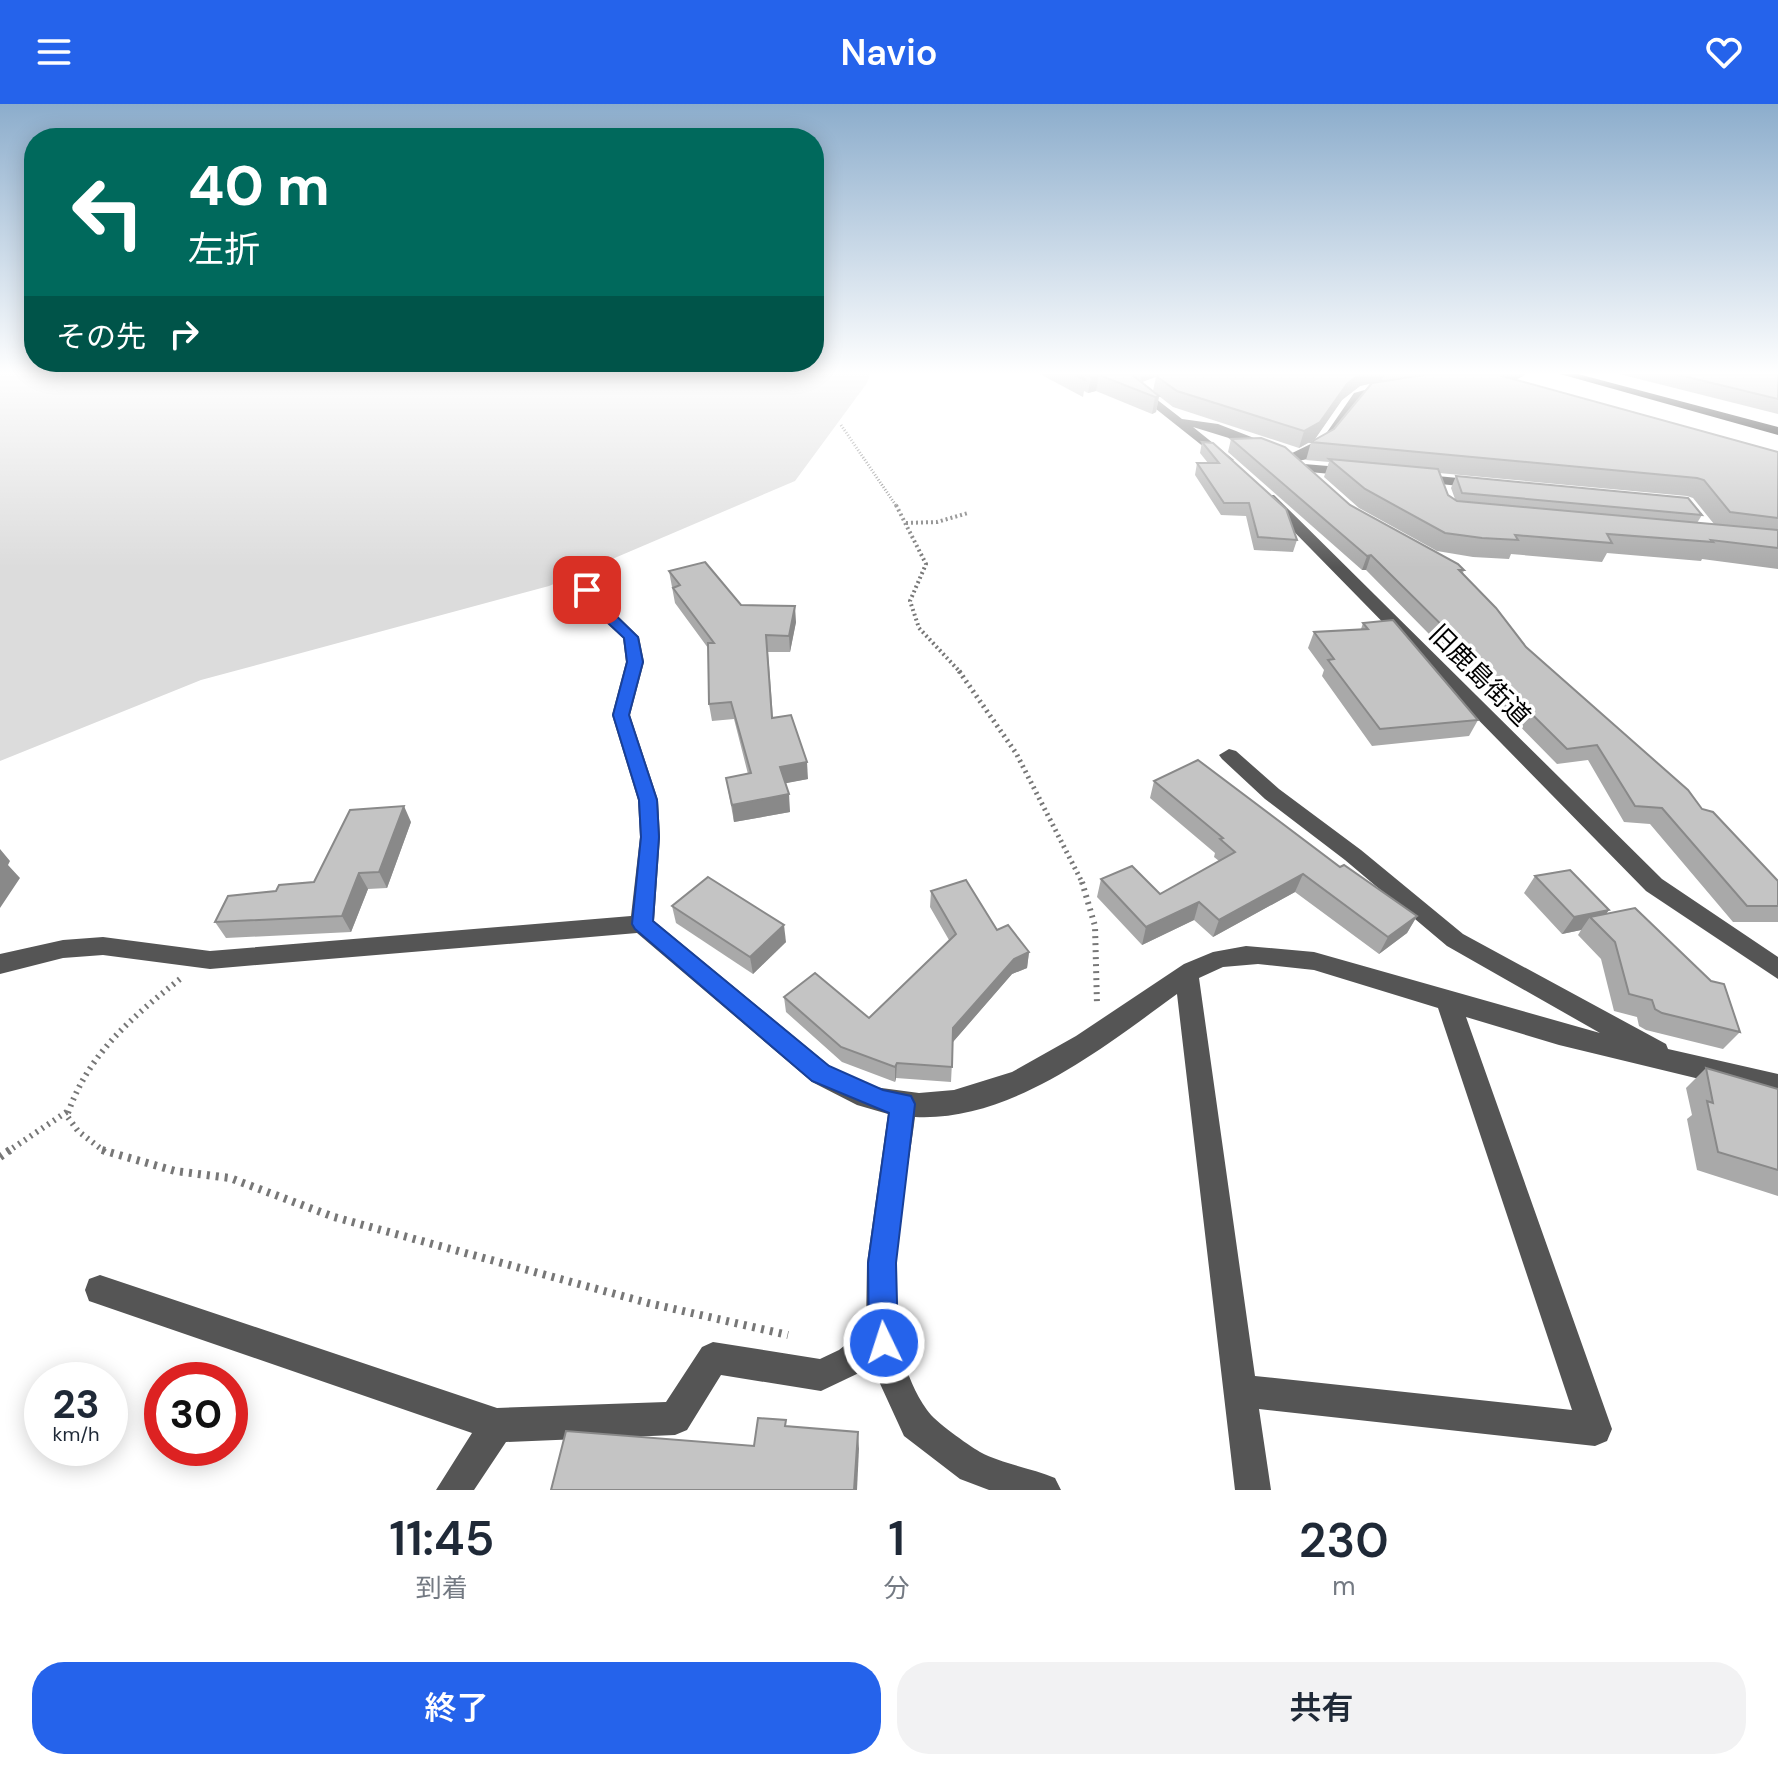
<!DOCTYPE html>
<html lang="ja">
<head>
<meta charset="utf-8">
<style>
	body { margin:0; font-family:"DM Sans","Noto Sans JP",sans-serif; background:#f2f2f3; color:#1f2937; height:100vh; display:flex; flex-direction:column; font-size:30px; white-space:nowrap }
	* { box-sizing:border-box; margin:0 }
	p { font-size:26px; color:#747a83 }
	.icon { flex:none; width:44px; height:44px; fill:none; stroke:currentColor; stroke-width:2; stroke-linecap:round; stroke-linejoin:round }
	.map { position:relative; height:1386px; overflow:hidden }
	.side { display:flex; flex-direction:column; background:#fff; flex:1 }
	.side>* { flex:none }
	.top-card { position:absolute; left:24px; top:24px; width:800px; height:244px; border-radius:32px; box-shadow:0 4px 20px #0003; background:#00695c; color:#fff; overflow:hidden }
	.speed { position:absolute; left:24px; top:1258px; display:flex; gap:16px; font-size:40px; font-weight:700; text-align:center }
	.speed>* { display:grid; place-content:center; width:104px; height:104px; border-radius:50%; background:#fff; box-shadow:0 4px 20px #0003; line-height:1 }
	.speed small { font-size:20px; font-weight:400 }
	.speed .limit { border:12px solid #d22; background:#fff; color:#111 }
	.pin { position:absolute; display:grid; place-items:center; width:68px; height:68px; color:#fff; margin:-34px; border-radius:16px; box-shadow:0 4px 12px #0006 }
	.me { position:absolute; width:88px; margin:-44px; rotate:356deg; stroke-linejoin:round; filter:drop-shadow(0 0 6px #0008) }
	.turn { display:flex; align-items:center; gap:28px; height:168px; padding:0 32px; font-size:36px }
	.turn .icon { width:104px; height:104px; stroke-width:2.5 }
	.turn b { display:block; font-size:56px; line-height:68px }
	.then { display:flex; align-items:center; height:76px; padding:0 32px; background:#0003; gap:16px; font-size:30px }
	.eta { display:flex; justify-content:space-evenly; align-items:center; height:136px; text-align:center }
	.eta b { font-size:48px; font-weight:600; line-height:56px }
	.cta { display:flex; gap:16px; margin-top:auto; padding:16px 32px }
	.cta a { flex:1; height:92px; border-radius:32px; background:#2563eb; color:#fff; font-size:32px; font-weight:600; line-height:92px; text-align:center }
	.cta a+a { background:#f2f2f3; color:#1f2937 }
	header { display:flex; justify-content:space-between; align-items:center; height:104px; padding:0 32px; background:#2563eb; color:#fff; font-size:36px; font-weight:600 }
	.map>svg:first-child { display:block }
</style>
</head>
<body>
<header><svg class="icon" aria-label="menu" viewBox="0 0 24 24"><path d="M4 6h16M4 12h16M4 18h16"/></svg>Navio<svg class="icon" aria-label="heart" viewBox="0 0 24 24"><path d="M12 20l-8-8c-3-5 5-10 8-4 3-6 11-1 8 4z"/></svg></header>
<div class="map">
<svg width="1778" height="1386" viewBox="0 0 1778 1386">
	<rect width="100%" height="100%" fill="#fff"/>
	<!-- green -->
	<path fill="#dcdcdc" d="M0 270H870L867 279 795 377 549 482 201 576 0 657Z"/>
	<g fill="none" stroke-linecap="round" stroke-linejoin="round">
		<!-- path-far4 -->
		<path stroke="#777" stroke-width="3" stroke-dasharray="1 2" stroke-linecap="butt" d="M841 321 897 403"/>
		<!-- path-far3 -->
		<g stroke="#777" stroke-width="4" stroke-dasharray="2 3" stroke-linecap="butt">
			<path d="M896 401 926 460 910 497 919 524 961 569"/>
			<path d="M906 419 937 418 968 409"/>
		</g>
		<!-- path-far2 -->
		<path stroke="#777" stroke-width="5" stroke-dasharray="2 4" stroke-linecap="butt" d="M959 567 1016 649 1083 780"/>
		<!-- path-far1 -->
		<g stroke="#777" stroke-width="6" stroke-dasharray="2 5" stroke-linecap="butt">
			<path d="M1082 778 1095 822 1097 901"/>
			<path d="M7 1048 68 1007"/>
			<path d="M105 1048 78 1027 67 1012C87 951 131 914 180 875"/>
		</g>
		<!-- path -->
		<g stroke="#777" stroke-width="8" stroke-dasharray="3 6" stroke-linecap="butt">
			<path d="M102 1046 175 1067 230 1074 334 1113 648 1199 788 1231"/>
			<path d="M0 1053 10 1046"/>
		</g>
		<!-- minor -->
		<g fill="#555" fill-rule="evenodd">
			<path d="M1112 270H1124L1182 315 1218 320 1277 343 1271 347 1193 323 1234 356 1224 359Z"/>
			<path d="M1386 280 1392 283 1390 285 1362 293C1343 319 1327 361 1288 357V351L1323 334 1354 289Z"/>
			<path d="M1304 360 1352 364 1358 368 1352 372 1299 367V361Z"/>
			<path d="M1416 370 1479 376 1486 380 1479 384 1411 377 1409 374Z"/>
			<path d="M1264 391H1274L1662 775 1778 853V875L1646 787 1264 397Z"/>
			<path d="M575 464 580 466 605 500 639 533 644 558 630 611 658 696 660 733 654 817 830 962 874 983 919 989 954 986 1012 968 1076 932 1184 860 1213 848 1246 842 1314 848 1600 929 1447 842 1345 756 1265 695 1222 655 1219 651 1229 645 1236 647 1279 685 1361 746 1463 830 1666 940 1668 945 1778 970V994L1559 941 1466 913 1612 1325 1607 1337 1595 1342 1259 1305 1271 1386H1235L1177 890C1104 943 1011 1018 915 1013 904 1101 872 1229 927 1306 935 1318 967 1340 980 1348 1002 1360 1032 1364 1055 1374L1061 1386H989L960 1375 904 1332 871 1260 861 1268 821 1287 721 1271 687 1326 675 1331 506 1338 474 1386H436L472 1329 89 1197 85 1186 89 1175 100 1171 497 1304 666 1298 702 1243 713 1238 820 1255 839 1246 866 1224 867 1159 888 1010 857 1001 812 978 637 829 210 865 103 851 63 854 0 870V850L63 836 103 833 210 847 631 812 640 733 638 696 612 611 626 558 623 534 593 506 567 469ZM1258 860 1314 866 1438 904 1572 1306 1255 1272 1199 874 1223 863Z"/>
		</g>
		<!-- major -->
		<path fill="#000" fill-rule="evenodd" d="M1560 270H1578L1778 323V331Z"/>
	</g>
	<!-- wall -->
	<g fill="#a9a9a9" fill-rule="evenodd">
		<path d="M1040 270H1526L1516 276 1778 348V465L1702 455 1701 457 1607 449 1602 458 1511 450 1509 455 1473 453 1437 447 1359 404 1324 373 1329 358 1306 356 1311 338 1334 325 1371 279 1360 282 1342 296 1315 335 1299 344 1173 303 1159 292 1156 308 1152 310 1096 287 1088 289 1084 287 1083 293ZM1156 273 1153 287 1141 278ZM1439 369 1687 392 1693 394 1714 420 1697 419 1702 411 1456 372 1451 384 1455 395 1448 391Z"/>
		<path d="M1619 270H1778V310Z"/>
		<path d="M1231 335 1464 466 1463 469 1526 543 1778 777V818H1733L1650 720 1624 718 1588 656 1557 660 1366 466H1362L1228 348Z"/>
		<path d="M1202 338 1297 436 1293 448 1254 446 1246 412 1221 411 1195 371 1197 359H1208L1200 349Z"/>
		<path d="M669 467 741 501 796 518 790 548H768L773 614 808 675 785 679 790 708 734 718 726 674 748 670 734 615 712 617 709 600 708 544 675 499Z"/>
		<path d="M1363 519 1478 616 1469 632 1372 642 1322 572 1324 566 1308 544 1314 528 1361 525Z"/>
		<path d="M1154 677 1340 763 1417 812 1407 829 1379 850 1295 788 1213 833 1194 816 1142 841 1097 793 1101 775 1160 790 1219 757 1214 753 1215 749 1150 694Z"/>
		<path d="M411 718 387 784 368 785 351 828 226 834 215 818 276 787 314 778Z"/>
		<path d="M1535 772 1606 810 1740 928 1723 945 1646 926 1639 922 1637 913 1614 907 1601 855 1578 831 1581 826 1562 830 1524 789Z"/>
		<path d="M931 787 997 826 1029 848 1027 864 1012 870 953 938 951 978 896 974 895 978 842 958 786 908 784 893 869 914 949 836 930 803Z"/>
		<path d="M672 802 786 838 753 870 676 819Z"/>
		<path d="M1706 964 1778 985V1092L1697 1066 1687 1015 1692 1011 1686 984Z"/>
	</g>
	<!-- shaded-wall -->
	<g fill="#898989">
		<path d="M1142 270H1162L1140 279Z"/>
		<path d="M1360 270H1384L1382 277 1360 282 1342 296 1315 335 1299 344 1304 327 1347 280Z"/>
		<path d="M1506 270H1526L1495 288 1502 272Z"/>
		<path d="M1099 271 1096 287 1088 289 1091 273Z"/>
		<path d="M1159 292 1156 308 1152 310 1155 293Z"/>
		<path d="M1371 451 1366 466H1362L1367 452Z"/>
		<path d="M795 502 796 518 790 548 789 532Z"/>
		<path d="M807 658 808 675 782 680 780 663Z"/>
		<path d="M789 690 790 708 734 718 732 701Z"/>
		<path d="M404 702 411 718 387 784 379 768Z"/>
		<path d="M0 745 10 757 8 761 20 774 0 804Z"/>
		<path d="M359 769 368 785 351 828 342 812Z"/>
		<path d="M1303 770 1295 788 1213 833 1219 816Z"/>
		<path d="M1199 798 1194 816 1142 841 1146 823Z"/>
		<path d="M1609 806 1598 821 1590 813 1581 826 1562 830 1574 813Z"/>
		<path d="M1417 812 1407 829 1379 850 1388 833Z"/>
		<path d="M784 821 786 838 753 870 750 853Z"/>
		<path d="M1029 848 1027 864 1012 870 952 939 953 924 1014 855Z"/>
		<path d="M897 959 896 974 895 978V963Z"/>
		<path d="M858 1328 859 1345 857 1386H854Z"/>
	</g>
	<!-- building -->
	<g fill="#c4c4c4" stroke="#898989" stroke-width="2">
		<path d="M1073 270H1081L1085 276Z"/>
		<path d="M1084 270H1131L1159 292 1155 293 1099 271 1091 273Z"/>
		<path d="M1159 270H1360L1347 280 1320 318 1304 327 1177 287 1156 272Z"/>
		<path d="M1430 270H1506L1502 272 1778 348V414L1730 408 1704 376 1697 374 1311 338 1334 325 1372 279Z"/>
		<path d="M1675 270H1778V295Z"/>
		<path d="M1261 334 1285 343 1350 401 1458 460 1464 466H1459L1496 504 1526 543 1688 686 1702 705 1713 708 1778 777V802H1747L1662 704 1635 702 1597 641 1567 645 1371 451 1367 452 1231 335Z"/>
		<path d="M1202 338 1213 339 1286 405 1297 436 1258 433 1249 399H1224L1197 359H1219Z"/>
		<path d="M1329 355 1438 365 1448 391 1457 397 1778 426V444L1711 436 1713 438 1607 430 1612 439 1515 431 1518 436 1482 434 1445 429 1365 385Z"/>
		<path d="M1456 372 1688 394 1702 411 1462 389Z"/>
		<path d="M705 458 741 501 795 502 789 532 766 531 772 614 791 611 807 658 780 663 789 690 732 701 726 674 751 669 731 598 709 600 708 539H714L673 484 680 481 669 467Z"/>
		<path d="M1393 516 1478 616 1380 625 1328 556 1334 555 1314 528 1368 525 1363 519Z"/>
		<path d="M1198 656 1340 763 1344 761 1417 812 1388 833 1303 770 1219 816 1199 798 1146 823 1101 775 1132 762 1160 790 1235 748 1220 735 1223 734 1154 677Z"/>
		<path d="M404 702 379 768 359 769 342 812 215 818 228 792 276 787 279 781 314 778 350 706Z"/>
		<path d="M1570 766 1609 806 1574 813 1535 772Z"/>
		<path d="M708 773 784 821 750 853 672 802Z"/>
		<path d="M966 776 997 826 1008 821 1029 848 1014 855 953 924 952 963 897 959 895 963 841 943 784 893 815 869 869 914 956 830 931 787Z"/>
		<path d="M1635 804 1711 877 1724 880 1740 928 1662 909 1655 905 1652 896 1629 890 1615 838 1590 813Z"/>
		<path d="M1706 964 1778 985V1066L1718 1048 1707 997 1713 999Z"/>
		<path d="M758 1314 786 1316 785 1322 858 1328 854 1386H551L566 1327 754 1342Z"/>
	</g>
	<!-- sky -->
	<linearGradient id="sky" x2="0" y2="1"><stop stop-color="#8cadcc"/><stop offset="0.58" stop-color="#fff"/><stop offset="1" stop-color="#fff" stop-opacity="0"/></linearGradient>
	<rect width="1778" height="464" fill="url(#sky)"/>
	<!-- route -->
	<path fill="#2563eb" stroke="#184099" stroke-width="2" d="M582 483H592L604 500 638 533 643 558 629 611 657 696 659 733 653 817 829 962 883 986 911 992 915 1000 896 1159 898 1239 894 1249 884 1253 874 1249 869 1239 868 1159 889 1009 812 977 635 825 632 820 641 733 639 696 613 611 627 558 624 534 594 506 580 486Z"/>
	<g text-anchor="middle" stroke-width="7" stroke-linejoin="round" paint-order="stroke">
		<!-- street labels -->
		<g font-size="26" fill="#000" stroke="#fff">
			<text transform="translate(1480 571) rotate(45)" y="9">旧鹿島街道</text>
		</g>
	</g>
</svg>
<div class="speed"><div>23<small>km/h</small></div><div class="limit">30</div></div>
<div class="pin" style="left:587px;top:486px;background:#d93025"><svg class="icon" aria-label="arrive" viewBox="0 0 24 24"><path d="M6 21V4h12l-3 4 3 4H6"/></svg></div>
<svg class="me" style="left:884px;top:1239px" viewBox="-20 -20 40 40"><circle r="17" fill="#2563eb" stroke="#fff" stroke-width="3"/><path d="M0-11L8 9 0 5-8 9z" fill="#fff"/></svg>
<div class="top-card">
<div class="turn"><svg class="icon" aria-label="left" viewBox="0 0 24 24"><path d="M17 20v-9H6M10 6l-5 5 5 5"/></svg><div><b>40 m</b>左折</div></div>
<div class="then">その先<svg class="icon" aria-label="right" viewBox="0 0 24 24"><path d="M7 20v-9h11M14 6l5 5-5 5"/></svg></div>
</div>
</div>
<section class="side">
<div class="eta">
<div><b>11:45</b><p>到着</p></div>
<div><b>1</b><p>分</p></div>
<div><b>230</b><p>m</p></div>
</div>
<div class="cta"><a>終了</a><a>共有</a></div>
</section>
</body>
</html>
